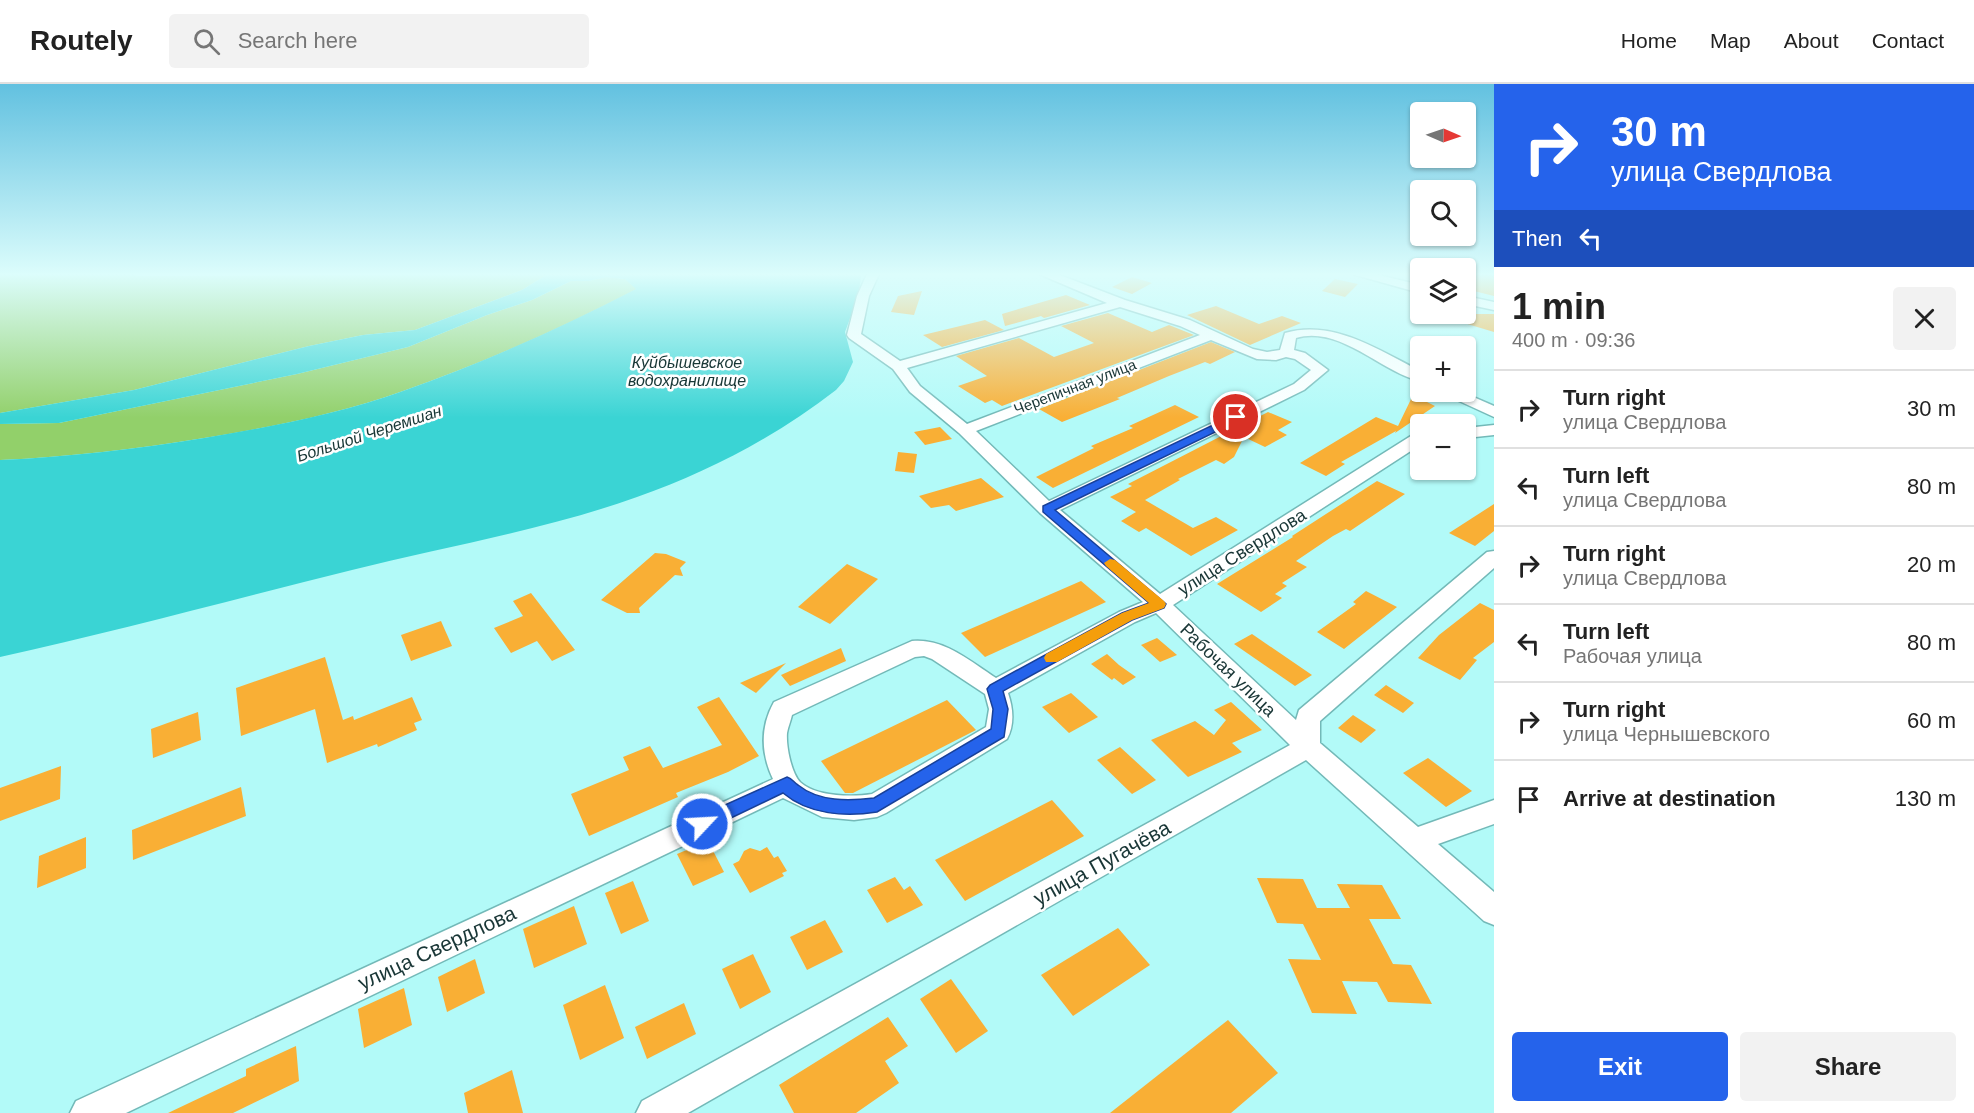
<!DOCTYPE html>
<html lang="en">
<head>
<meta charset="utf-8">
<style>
	body { margin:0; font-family:Arial,sans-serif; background:#f2f2f2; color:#222; height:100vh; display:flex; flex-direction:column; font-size:22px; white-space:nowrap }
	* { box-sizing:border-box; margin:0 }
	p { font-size:20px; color:#767676 }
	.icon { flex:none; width:33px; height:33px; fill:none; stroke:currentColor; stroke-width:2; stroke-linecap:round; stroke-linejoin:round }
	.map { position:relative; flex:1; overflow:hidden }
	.sheet { display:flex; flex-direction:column; background:#fff; width:480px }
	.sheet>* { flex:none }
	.hud { background:#2563eb; color:#fff; overflow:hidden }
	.needle { width:39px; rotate:92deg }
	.fabs { position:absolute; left:1410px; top:18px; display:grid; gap:12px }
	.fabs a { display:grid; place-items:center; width:66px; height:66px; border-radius:6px; background:#fff; box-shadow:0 2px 4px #0004; font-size:30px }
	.pin { position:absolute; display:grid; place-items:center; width:51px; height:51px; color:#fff; margin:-26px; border:3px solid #fff; border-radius:50%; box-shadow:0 2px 6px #0007 }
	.me { position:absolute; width:66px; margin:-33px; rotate:65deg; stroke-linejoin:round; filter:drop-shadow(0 0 4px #0008) }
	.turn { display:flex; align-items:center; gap:21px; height:126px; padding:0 18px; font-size:27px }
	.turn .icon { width:78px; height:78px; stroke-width:2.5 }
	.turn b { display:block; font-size:42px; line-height:51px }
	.then { display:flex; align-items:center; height:57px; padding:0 18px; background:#0003; gap:12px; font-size:22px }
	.round { display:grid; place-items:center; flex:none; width:63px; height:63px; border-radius:6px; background:#f2f2f2 }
	.overview { display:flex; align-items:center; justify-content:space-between; height:102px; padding:0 18px }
	h1 { font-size:36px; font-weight:600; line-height:45px }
	.cta { display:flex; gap:12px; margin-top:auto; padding:12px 18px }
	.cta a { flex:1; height:69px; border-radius:6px; background:#2563eb; color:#fff; font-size:24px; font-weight:600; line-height:69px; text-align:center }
	.cta a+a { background:#f2f2f2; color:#222 }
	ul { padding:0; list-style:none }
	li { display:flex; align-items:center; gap:18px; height:78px; padding:0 18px; border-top:2px solid #e0e0e0 }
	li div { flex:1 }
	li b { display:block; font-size:22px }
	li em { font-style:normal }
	header { display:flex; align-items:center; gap:36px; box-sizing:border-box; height:84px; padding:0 30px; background:#fff; border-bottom:2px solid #e0e0e0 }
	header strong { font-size:28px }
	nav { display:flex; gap:33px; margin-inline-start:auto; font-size:21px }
	.search { width:420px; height:54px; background:#f2f2f2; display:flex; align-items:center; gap:15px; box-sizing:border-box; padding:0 21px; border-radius:6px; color:#767676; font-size:22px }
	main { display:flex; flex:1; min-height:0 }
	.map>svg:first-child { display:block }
</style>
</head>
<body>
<header>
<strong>Routely</strong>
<div class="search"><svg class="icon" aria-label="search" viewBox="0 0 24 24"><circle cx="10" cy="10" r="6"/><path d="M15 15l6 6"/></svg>Search here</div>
<nav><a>Home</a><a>Map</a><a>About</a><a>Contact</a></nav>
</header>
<main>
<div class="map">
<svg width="1494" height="1029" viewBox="0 0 1494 1029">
	<rect width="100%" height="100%" fill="#b2faf8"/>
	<!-- green -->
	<g fill="#92d06a">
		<path d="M0 190H133L138 192 548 190 522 206 415 246 363 251 309 262 134 306 0 329Z"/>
		<path d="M606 193 625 195 637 205C562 244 483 279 403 307 339 330 271 343 204 354 136 365 69 373 0 376V340L59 339 297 290 408 263 487 231 532 216 571 197H588Z"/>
	</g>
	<!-- water -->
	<path fill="#3ad4d4" d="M548 190H861L859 210 845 248 853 278 844 297 836 306C777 352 708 388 637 413 545 446 447 462 352 486 235 515 118 547 0 573V376C69 373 136 365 204 354 270 343 339 330 403 307 482 279 561 244 636 205L625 195 606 193 588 197H571L532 216 487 231 408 263 297 290 59 339 0 340V329L134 306 309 262 363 251 415 246 522 206Z"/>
	<!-- building -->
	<g fill="#f9af35">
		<path d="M1466 190H1494V212L1466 205Z"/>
		<path d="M1132 193 1152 199 1132 210 1112 203Z"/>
		<path d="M1335 195 1358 200 1345 213 1322 207Z"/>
		<path d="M922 207 914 231 891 228 898 212Z"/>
		<path d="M1066 211 1090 221 1044 234 1041 232 1005 242 1002 230Z"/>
		<path d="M1216 222 1259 240 1282 232 1301 239 1250 261 1187 231Z"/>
		<path d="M1108 229 1152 248 1169 241 1194 251 1002 322 992 316 985 319 958 302 987 292 956 272 1019 254 1054 273 1094 259 1061 242Z"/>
		<path d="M1444 230H1494V248L1444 233Z"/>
		<path d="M985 236 1004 246 942 263 923 251Z"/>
		<path d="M1211 258 1235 268 1210 280 1205 278 1169 292 1117 314 1120 315 1062 338 1039 325Z"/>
		<path d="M1413 311 1435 322 1395 349 1396 347 1341 378 1345 380 1326 392 1300 379 1376 333 1398 342Z"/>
		<path d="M1175 321 1199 333 1053 404 1036 393 1094 364 1091 362 1133 344 1129 342Z"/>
		<path d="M1268 328 1292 338 1278 346 1287 351 1265 363 1244 353 1234 373 1224 380 1216 376 1178 395 1180 396 1145 416 1193 444 1216 433 1238 446 1191 472 1146 444 1139 448 1121 437 1136 428 1110 413 1132 402 1128 400Z"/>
		<path d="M940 343 952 355 925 361 914 348Z"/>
		<path d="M898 368 917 370 914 389 895 387Z"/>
		<path d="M981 394 1004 413 956 427 949 421 931 424 919 412Z"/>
		<path d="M1377 397 1405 410 1350 447 1346 445 1333 452 1296 477 1307 483 1282 499 1287 502 1275 510 1282 514 1261 528 1217 500 1293 453 1292 452Z"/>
		<path d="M1494 420V447L1475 462 1449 449Z"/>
		<path d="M655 469 666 470 686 478 680 484 683 492 675 491 639 524 640 529H627L601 516Z"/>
		<path d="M847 480 878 495 830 540 798 523Z"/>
		<path d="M1081 497 1106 518 985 573 961 549Z"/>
		<path d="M1366 507 1397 523 1344 565 1317 548 1356 520 1353 518Z"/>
		<path d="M531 509 575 566 552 577 537 557 511 569 494 544 523 532 513 517Z"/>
		<path d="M1480 519 1494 526V558L1473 574 1477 576 1460 596 1418 574 1439 551Z"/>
		<path d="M441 537 452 562 411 577 401 551Z"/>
		<path d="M1252 550 1312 591 1295 602 1234 560Z"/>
		<path d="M1157 554 1177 571 1160 578 1141 561Z"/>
		<path d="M841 564 846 577 790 602 781 591Z"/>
		<path d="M1107 570 1119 581 1136 593 1123 601 1114 594 1112 596 1091 580Z"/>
		<path d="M325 573 343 636 353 632 354 636 412 613 422 636 414 639 417 646 378 663 377 660 327 679 315 625 241 652 236 604Z"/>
		<path d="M786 579 756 609 740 599Z"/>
		<path d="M1386 601 1414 619 1403 629 1374 611Z"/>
		<path d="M1071 609 1098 633 1069 649 1042 623Z"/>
		<path d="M719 613 759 672 728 688 676 709 678 713 589 752 571 710 629 686 623 673 650 662 663 684 722 661 697 623Z"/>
		<path d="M947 616 976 646 853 709H845L821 677Z"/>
		<path d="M1231 618 1262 646 1232 659 1242 668 1188 693 1151 656 1195 637 1214 651 1226 636 1214 626Z"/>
		<path d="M198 628 201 656 153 674 151 645Z"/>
		<path d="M1353 631 1376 646 1361 659 1338 644Z"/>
		<path d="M1120 663 1156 696 1132 710 1097 676Z"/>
		<path d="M1428 674 1472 707 1446 723 1403 689Z"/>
		<path d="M61 682 60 715 0 737V704Z"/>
		<path d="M241 703 246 732 133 776 132 746Z"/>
		<path d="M1052 716 1084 752 965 817 935 776Z"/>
		<path d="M86 753V784L37 804 39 772Z"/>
		<path d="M708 757 724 788 693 802 677 770Z"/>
		<path d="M767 763 774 774 778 772 787 787 782 789 784 792 750 809 733 780 739 777 744 767 750 764 760 767Z"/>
		<path d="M895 793 904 806 910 802 923 821 887 839 867 806Z"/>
		<path d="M1257 794 1303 795 1317 824H1350L1337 800 1382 801 1401 835H1369L1393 880 1411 881 1432 920 1388 918 1377 898 1342 897 1357 930 1312 929 1288 875 1321 876 1303 840 1277 839Z"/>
		<path d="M633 797 649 837 621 850 605 809Z"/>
		<path d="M574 822 587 860 534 884 523 845Z"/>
		<path d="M825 836 843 868 807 886 790 853Z"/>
		<path d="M1118 844 1150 881 1073 932 1041 891Z"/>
		<path d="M753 870 771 908 740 925 722 885Z"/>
		<path d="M475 875 485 909 447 928 438 893Z"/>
		<path d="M951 895 988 947 956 969 920 915Z"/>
		<path d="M605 901 624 954 580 976 563 921Z"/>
		<path d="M404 904 412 941 364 964 358 925Z"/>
		<path d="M684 919 696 950 647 975 635 943Z"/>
		<path d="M888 933 908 962 885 977 899 999 856 1029H794L779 1001Z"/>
		<path d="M1228 936 1278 989 1231 1029H1110Z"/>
		<path d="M296 962 299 997 233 1029H168L246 992V985Z"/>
		<path d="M512 986 523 1029H468L464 1009Z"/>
	</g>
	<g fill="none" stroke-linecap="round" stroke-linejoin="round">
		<!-- minor casing -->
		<g stroke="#73b9b8" stroke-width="3">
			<g id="minor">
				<path d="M867 190H879L869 212 861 250 900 277 1107 219 1039 190H1057L1125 216 1190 236 1253 265 1267 268 1280 266 1285 249C1333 235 1379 266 1420 287V297C1381 288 1340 241 1296 254L1294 266 1305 269 1328 286 1304 306 1060 426 1160 510 1414 350 1420 349V361L1173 521 1296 636 1299 626 1487 468 1494 467V484L1320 637V659L1418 743 1494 716V740L1438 760 1494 808V841L1484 837 1306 676 688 1029H636L642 1017 1290 661 1156 529 1135 538 1008 609C1013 624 1015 640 1007 655L886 729 877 733 854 736 822 733 783 714 126 1029H70L76 1017 773 695C761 670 760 643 774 618L912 557C944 554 970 577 996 594L1119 528 1143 518 1040 429 959 349 910 308 893 285 849 254 847 251 857 212ZM1120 223 1180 242 1200 251 967 340 920 302 907 284ZM1211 256 1257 275 1276 276 1286 273 1295 275 1311 286 1294 300 1049 417 976 347ZM924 572 932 575 985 610 989 625 986 643 872 710C853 713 816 713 800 698 791 688 786 662 787 649 788 643 791 636 792 631L915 573Z"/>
				<path d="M1352 190H1375L1420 201V209Z"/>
				<path d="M1466 212 1494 218V226L1466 220Z"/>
				<path d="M1443 308H1462L1494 322V333L1446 311Z"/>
				<path d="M1494 341V351L1466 354V344Z"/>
			</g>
		</g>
		<!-- minor -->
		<use href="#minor" fill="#fff" fill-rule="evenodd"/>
	</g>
	<!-- sky -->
	<linearGradient id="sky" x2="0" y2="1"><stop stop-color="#62c1e0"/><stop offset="0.57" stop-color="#dcfdfc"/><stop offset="1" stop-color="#dcfdfc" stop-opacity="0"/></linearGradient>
	<rect width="1494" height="334" fill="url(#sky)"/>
	<!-- route -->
	<path fill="#2563eb" stroke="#184099" stroke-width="1.5" d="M1236 330 1242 333 1240 336 1055 426 1166 520 1164 524 1132 536 1003 607 1008 625 1004 653 877 728C846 733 809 731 783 709L708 745 702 747 696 745 693 740 696 734 787 693C793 695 793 698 798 701 819 718 849 717 874 714L991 645 993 625 987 605 990 601 1122 529 1149 519 1043 428V422Z"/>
	<!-- slow -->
	<path fill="#f59e0b" d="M1110 475 1115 476 1164 517 1166 520 1164 524 1132 536 1057 578H1046L1044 574 1046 570 1122 529 1149 519 1106 482 1104 479Z"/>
	<g text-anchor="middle" stroke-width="5" stroke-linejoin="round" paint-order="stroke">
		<!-- far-street labels -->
		<g font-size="15" fill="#193636" stroke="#fff">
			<text transform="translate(1075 303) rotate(-21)" y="5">Черепичная улица</text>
		</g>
		<!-- far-water labels -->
		<g font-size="16" font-style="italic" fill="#183736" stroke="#fff">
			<text x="687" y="284">Куйбышевское<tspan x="687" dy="18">водохранилище</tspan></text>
			<text transform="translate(369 349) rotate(-18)" y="6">Большой Черемшан</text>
		</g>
		<!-- street labels -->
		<g font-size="18" fill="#193636" stroke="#fff">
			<text transform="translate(1242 468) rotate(-32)" y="6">улица Свердлова</text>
			<text transform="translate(1228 586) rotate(44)" y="6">Рабочая улица</text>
		</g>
		<!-- near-street labels -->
		<g font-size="21" fill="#193636" stroke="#fff">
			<text transform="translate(1102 779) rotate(-29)" y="7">улица Пугачёва</text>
			<text transform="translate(437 864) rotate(-25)" y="7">улица Свердлова</text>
		</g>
	</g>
</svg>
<div class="fabs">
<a><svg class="needle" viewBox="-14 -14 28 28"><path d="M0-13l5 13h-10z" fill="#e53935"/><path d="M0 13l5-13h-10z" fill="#767676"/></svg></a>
<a><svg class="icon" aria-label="search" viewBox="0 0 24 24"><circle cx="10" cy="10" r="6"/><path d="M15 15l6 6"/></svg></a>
<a><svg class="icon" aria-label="layers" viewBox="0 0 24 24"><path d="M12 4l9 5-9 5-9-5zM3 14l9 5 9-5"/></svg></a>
<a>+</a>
<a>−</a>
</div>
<div class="pin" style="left:1236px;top:333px;background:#d93025"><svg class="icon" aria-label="arrive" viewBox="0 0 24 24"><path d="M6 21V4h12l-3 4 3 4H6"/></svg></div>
<svg class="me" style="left:702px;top:740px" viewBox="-20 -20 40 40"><circle r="17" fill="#2563eb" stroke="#fff" stroke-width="3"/><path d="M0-11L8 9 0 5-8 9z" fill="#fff"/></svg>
</div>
<section class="sheet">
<div class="hud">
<div class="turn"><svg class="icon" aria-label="right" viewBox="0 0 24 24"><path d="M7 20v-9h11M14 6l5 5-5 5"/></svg><div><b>30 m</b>улица Свердлова</div></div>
<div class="then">Then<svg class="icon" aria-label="left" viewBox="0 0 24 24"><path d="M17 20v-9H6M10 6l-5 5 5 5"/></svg></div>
</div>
<div class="overview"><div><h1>1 min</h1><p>400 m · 09:36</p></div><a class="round"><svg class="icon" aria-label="close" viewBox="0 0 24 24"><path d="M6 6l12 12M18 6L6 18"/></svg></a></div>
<ul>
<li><svg class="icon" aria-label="right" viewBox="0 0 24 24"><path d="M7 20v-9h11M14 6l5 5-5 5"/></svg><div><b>Turn right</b><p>улица Свердлова</p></div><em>30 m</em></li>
<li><svg class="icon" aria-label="left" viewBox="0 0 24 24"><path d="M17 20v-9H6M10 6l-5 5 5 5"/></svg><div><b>Turn left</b><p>улица Свердлова</p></div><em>80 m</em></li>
<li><svg class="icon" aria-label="right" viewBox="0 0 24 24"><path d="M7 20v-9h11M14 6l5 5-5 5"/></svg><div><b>Turn right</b><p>улица Свердлова</p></div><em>20 m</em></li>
<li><svg class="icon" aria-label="left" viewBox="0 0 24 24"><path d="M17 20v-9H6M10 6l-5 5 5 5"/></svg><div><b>Turn left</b><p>Рабочая улица</p></div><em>80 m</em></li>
<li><svg class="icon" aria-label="right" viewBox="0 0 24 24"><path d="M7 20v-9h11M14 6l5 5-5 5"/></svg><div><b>Turn right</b><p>улица Чернышевского</p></div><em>60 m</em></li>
<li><svg class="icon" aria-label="arrive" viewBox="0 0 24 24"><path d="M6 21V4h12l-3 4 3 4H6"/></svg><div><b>Arrive at destination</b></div><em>130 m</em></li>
</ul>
<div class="cta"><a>Exit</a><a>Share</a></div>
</section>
</main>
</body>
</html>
